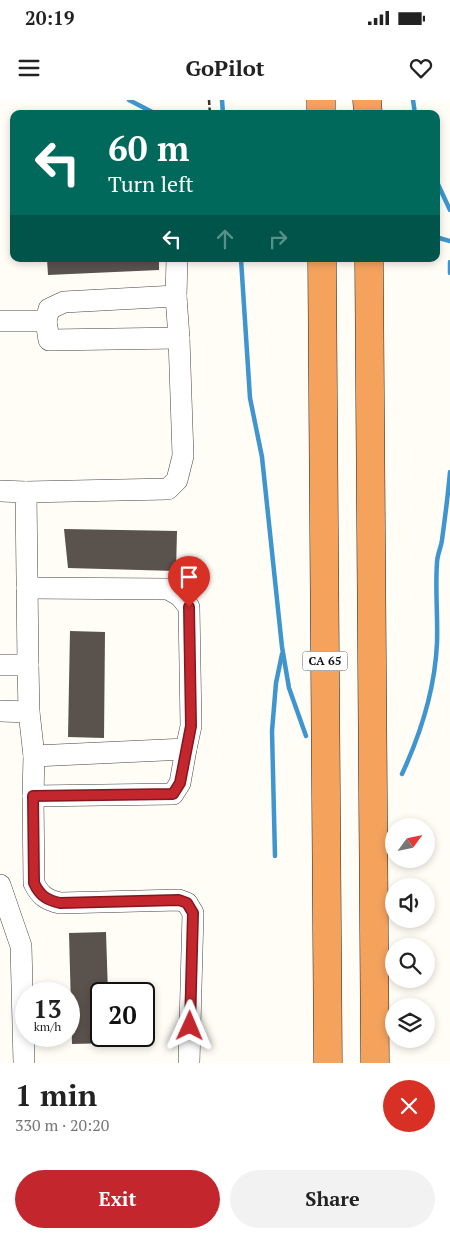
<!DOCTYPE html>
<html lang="en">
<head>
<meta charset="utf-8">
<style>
	body { margin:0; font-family:"PT Serif",serif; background:#f2f2f2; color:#222; height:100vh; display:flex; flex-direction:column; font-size:19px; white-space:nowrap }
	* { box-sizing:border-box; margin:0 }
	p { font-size:16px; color:#767676 }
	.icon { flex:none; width:28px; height:28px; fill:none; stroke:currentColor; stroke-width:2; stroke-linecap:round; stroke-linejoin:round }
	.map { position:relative; height:963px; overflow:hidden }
	.details { display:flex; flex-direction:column; background:#fff; flex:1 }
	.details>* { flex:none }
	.hud { position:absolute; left:10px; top:10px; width:430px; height:152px; border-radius:10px; box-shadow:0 2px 8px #0003; background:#00695c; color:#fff; overflow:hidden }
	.needle { width:32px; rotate:57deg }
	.fabs { position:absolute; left:385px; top:718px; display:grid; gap:10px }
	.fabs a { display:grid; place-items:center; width:50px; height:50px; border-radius:50%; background:#fff; box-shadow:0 2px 8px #0003; font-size:25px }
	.speed { position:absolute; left:15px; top:882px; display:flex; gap:10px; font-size:25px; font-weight:700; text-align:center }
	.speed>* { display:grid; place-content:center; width:65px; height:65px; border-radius:50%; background:#fff; box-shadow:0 2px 8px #0003; line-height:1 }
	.speed small { font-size:12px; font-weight:400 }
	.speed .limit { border:2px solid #111; border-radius:8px; background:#fff; color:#111 }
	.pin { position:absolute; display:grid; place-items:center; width:42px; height:42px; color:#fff; margin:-51px -21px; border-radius:50% 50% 50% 0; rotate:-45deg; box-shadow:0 0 5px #0007 }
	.pin .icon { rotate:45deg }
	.me { position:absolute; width:55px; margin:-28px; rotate:1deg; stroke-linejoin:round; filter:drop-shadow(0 0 4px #0008) }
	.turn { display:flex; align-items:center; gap:18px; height:105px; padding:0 15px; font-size:22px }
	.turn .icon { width:65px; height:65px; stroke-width:2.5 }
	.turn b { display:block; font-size:35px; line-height:42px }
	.lanes { display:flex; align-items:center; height:48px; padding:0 15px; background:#0003; justify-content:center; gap:25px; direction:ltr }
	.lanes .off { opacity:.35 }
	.round { display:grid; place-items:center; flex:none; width:52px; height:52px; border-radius:26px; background:#f2f2f2 }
	.headline { display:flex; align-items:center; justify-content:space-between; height:85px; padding:0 15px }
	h1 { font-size:30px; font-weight:700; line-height:38px }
	.button { display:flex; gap:10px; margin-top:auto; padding:10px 15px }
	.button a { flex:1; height:58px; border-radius:30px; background:#c4262e; color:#fff; font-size:20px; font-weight:700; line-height:58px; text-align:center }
	.button a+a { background:#f2f2f2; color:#222 }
	.status { display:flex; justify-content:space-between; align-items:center; height:35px; padding:0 25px; background:#fff; direction:ltr }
	.status svg { height:14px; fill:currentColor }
	header { display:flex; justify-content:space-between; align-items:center; height:65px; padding:0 15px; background:#fff; font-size:22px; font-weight:700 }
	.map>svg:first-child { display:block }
</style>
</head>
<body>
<div class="status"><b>20:19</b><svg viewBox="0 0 49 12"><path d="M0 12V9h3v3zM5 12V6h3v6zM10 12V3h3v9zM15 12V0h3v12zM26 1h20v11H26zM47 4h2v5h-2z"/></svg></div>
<header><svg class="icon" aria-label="menu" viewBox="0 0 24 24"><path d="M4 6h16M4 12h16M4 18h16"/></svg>GoPilot<svg class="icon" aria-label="heart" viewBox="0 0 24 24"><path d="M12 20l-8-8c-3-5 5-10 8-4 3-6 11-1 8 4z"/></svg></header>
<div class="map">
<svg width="450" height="963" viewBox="0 0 450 963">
	<rect width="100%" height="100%" fill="#fffdf5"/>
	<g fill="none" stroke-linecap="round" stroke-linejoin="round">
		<!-- stream -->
		<g stroke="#3f96cf" stroke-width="4.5">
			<path d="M129 0 156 14"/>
			<path d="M222 0 223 14"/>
			<path d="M413 0 415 14"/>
			<path d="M436 80 450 110"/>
			<path d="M439 138 450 141"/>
			<path d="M241 159 250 298 262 357 282 547 289 588 306 636"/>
			<path d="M450 162V173"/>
			<path d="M402 674C421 633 435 588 437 543 438 516 435 490 437 463 437 455 441 448 442 440 445 418 448 395 450 372"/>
			<path d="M275 756 272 631 276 583 282 554"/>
		</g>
	</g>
	<!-- building -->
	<g fill="#5a524d">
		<path d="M47 159H159V170L48 175Z"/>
		<path d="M64 429 177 431 176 471 68 468Z"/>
		<path d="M70 531 105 532 104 638 68 637Z"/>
		<path d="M106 832 108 894H101V936H110V943L72 944 69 833Z"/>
	</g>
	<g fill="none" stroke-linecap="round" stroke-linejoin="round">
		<!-- minor casing -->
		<g stroke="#444" stroke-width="22">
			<g id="minor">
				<path d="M176 196 179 238 49 240 46 221 49 209 64 202Z"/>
				<path d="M176 196 177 159"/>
				<path d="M0 221H46"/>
				<path d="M0 391 26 392 28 565H0"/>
				<path d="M26 392 168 389 177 380 183 356 179 238"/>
				<path d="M27 488 168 489 180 496 189 507 191 626 186 649 34 656 29 612 28 565"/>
				<path d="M0 611 29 612"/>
				<path d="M34 656 33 696 173 694 180 683 186 649"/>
				<path d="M33 696 34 783C40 796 47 800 60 803L179 800 187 803 193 813 189 963"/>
				<path d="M0 785 21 846 24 963"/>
			</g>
		</g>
		<!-- highway casing -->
		<g stroke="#222" stroke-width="29">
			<g id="highway">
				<path d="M321 0V14"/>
				<path d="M367 0 368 14"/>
				<path d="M322 159 328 963"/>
				<path d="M369 159 375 963"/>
			</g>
		</g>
		<!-- path -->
		<path stroke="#333" stroke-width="2.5" stroke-dasharray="5 2.5" stroke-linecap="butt" d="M209 0 210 14"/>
		<!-- minor -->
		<use href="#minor" stroke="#fff" stroke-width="21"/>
		<!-- highway -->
		<use href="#highway" stroke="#f5a25d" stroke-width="28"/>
	</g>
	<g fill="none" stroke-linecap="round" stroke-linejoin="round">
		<!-- route casing -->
		<g stroke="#7f191e" stroke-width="12">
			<path id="route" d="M189 507 191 626 180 683 173 694 33 696 34 783C40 796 47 800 60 803L179 800 187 803 193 813 190 926"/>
		</g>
		<!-- route -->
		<use href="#route" stroke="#c4262e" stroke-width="9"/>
	</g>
	<g text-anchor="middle" stroke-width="5" stroke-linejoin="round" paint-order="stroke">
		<!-- shield labels -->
		<rect fill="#fff" stroke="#585858" stroke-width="1" x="302.5" y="551.5" width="45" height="19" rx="4"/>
		<g font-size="12" font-weight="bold" fill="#111">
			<text x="325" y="565">CA 65</text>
		</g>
	</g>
</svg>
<div class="fabs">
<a><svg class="needle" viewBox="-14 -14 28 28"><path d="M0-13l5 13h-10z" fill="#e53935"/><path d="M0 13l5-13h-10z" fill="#767676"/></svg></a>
<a><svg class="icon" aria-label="sound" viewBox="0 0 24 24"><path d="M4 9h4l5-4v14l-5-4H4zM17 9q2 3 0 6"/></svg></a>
<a><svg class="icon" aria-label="search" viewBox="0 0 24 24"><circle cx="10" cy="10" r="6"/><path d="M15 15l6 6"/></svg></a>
<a><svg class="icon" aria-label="layers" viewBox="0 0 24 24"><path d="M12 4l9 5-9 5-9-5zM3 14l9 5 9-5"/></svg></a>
</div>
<div class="speed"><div>13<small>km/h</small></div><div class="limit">20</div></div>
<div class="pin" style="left:189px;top:507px;background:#d93025"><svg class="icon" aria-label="arrive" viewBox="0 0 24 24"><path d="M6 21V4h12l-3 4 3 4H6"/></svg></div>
<svg class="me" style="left:190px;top:926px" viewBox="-20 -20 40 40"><path d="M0-17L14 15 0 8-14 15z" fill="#c4262e" stroke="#fff" stroke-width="4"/></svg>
<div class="hud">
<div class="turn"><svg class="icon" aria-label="left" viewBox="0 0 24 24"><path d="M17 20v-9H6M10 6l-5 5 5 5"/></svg><div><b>60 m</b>Turn left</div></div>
<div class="lanes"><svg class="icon" aria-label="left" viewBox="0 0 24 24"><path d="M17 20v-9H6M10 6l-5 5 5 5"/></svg><svg class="icon off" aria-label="ahead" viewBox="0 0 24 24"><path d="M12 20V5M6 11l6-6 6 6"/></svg><svg class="icon off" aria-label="right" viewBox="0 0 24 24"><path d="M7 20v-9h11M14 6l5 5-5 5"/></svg></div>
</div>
</div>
<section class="details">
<div class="headline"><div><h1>1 min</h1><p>330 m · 20:20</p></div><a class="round" style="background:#d93025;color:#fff"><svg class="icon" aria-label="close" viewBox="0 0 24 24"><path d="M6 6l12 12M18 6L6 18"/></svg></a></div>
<div class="button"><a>Exit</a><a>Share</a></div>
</section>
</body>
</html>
